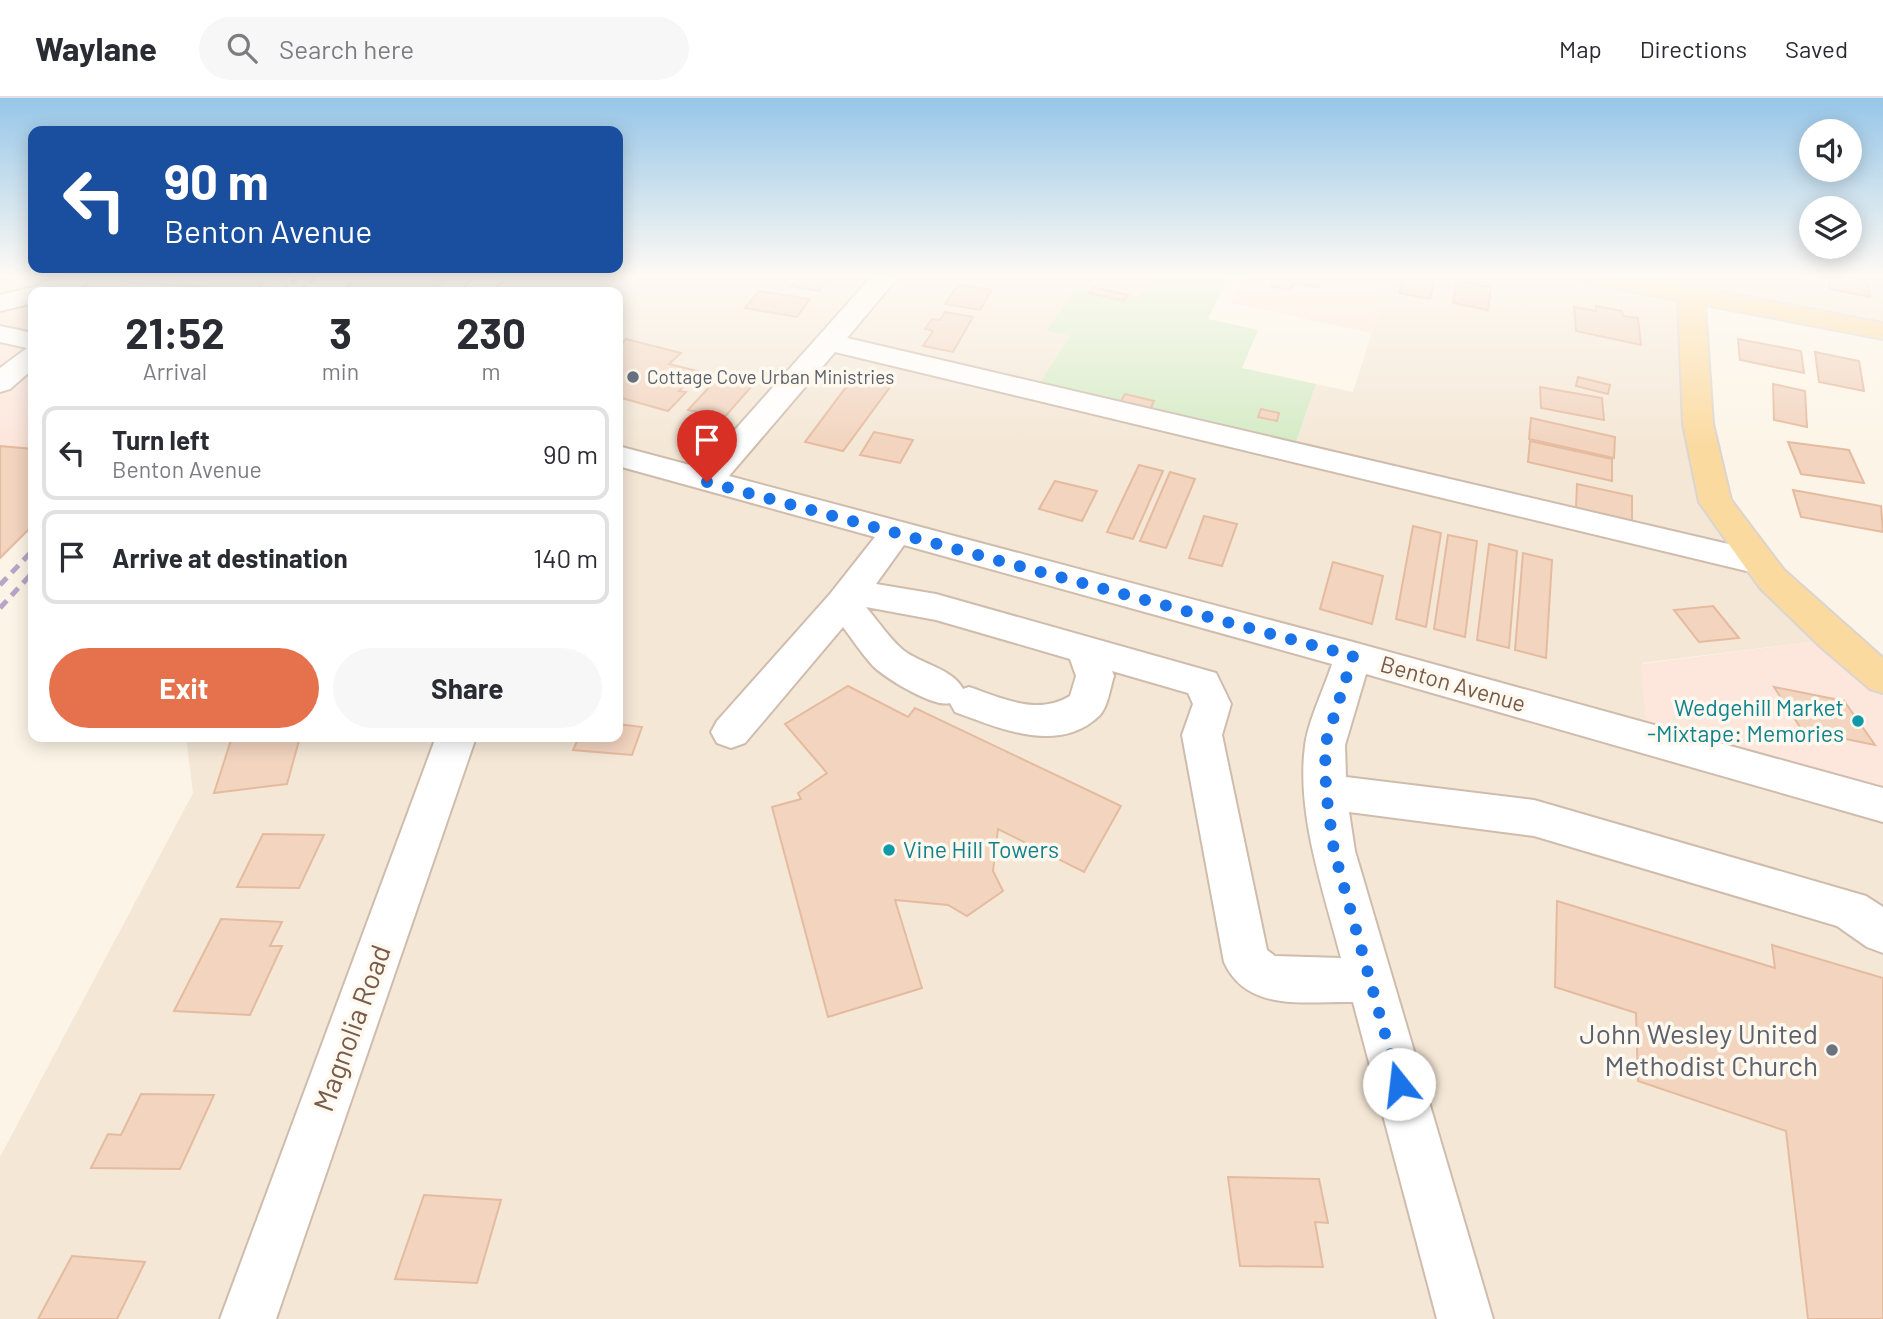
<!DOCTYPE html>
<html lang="en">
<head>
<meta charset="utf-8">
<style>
	body { margin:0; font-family:Barlow,sans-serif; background:#f7f7f7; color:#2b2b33; height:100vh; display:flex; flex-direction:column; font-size:26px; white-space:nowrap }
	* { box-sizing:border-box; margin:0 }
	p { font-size:23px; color:#7c7c81 }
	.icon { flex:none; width:38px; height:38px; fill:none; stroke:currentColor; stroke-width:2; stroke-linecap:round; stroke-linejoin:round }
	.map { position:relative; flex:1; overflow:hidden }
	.side { position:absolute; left:28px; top:189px; width:595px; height:455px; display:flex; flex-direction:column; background:#fff; border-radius:14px; box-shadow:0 4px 18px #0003 }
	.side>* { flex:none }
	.guide { position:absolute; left:28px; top:28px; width:595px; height:147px; border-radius:14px; box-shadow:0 4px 18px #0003; background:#1a4fa0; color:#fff; overflow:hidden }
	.fabs { position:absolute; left:1799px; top:21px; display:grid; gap:14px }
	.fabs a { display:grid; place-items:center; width:63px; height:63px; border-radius:50%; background:#fff; box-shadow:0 4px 18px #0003; font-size:35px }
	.pin { position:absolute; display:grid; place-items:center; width:60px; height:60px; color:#fff; margin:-72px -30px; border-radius:50% 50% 50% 0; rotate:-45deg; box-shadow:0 0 7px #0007 }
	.pin .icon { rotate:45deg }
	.me { position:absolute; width:77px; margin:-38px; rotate:344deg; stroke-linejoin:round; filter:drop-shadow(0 0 5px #0008) }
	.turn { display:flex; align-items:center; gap:24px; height:147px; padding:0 21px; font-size:32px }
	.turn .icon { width:91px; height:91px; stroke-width:2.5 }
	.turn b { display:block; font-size:49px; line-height:60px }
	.eta { display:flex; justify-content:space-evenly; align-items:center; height:119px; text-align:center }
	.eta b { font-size:42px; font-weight:700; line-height:49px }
	.action { display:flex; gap:14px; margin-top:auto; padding:14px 21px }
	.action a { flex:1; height:80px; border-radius:42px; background:#e6714d; color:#fff; font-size:28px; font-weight:700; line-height:80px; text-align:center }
	.action a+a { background:#f7f7f7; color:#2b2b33 }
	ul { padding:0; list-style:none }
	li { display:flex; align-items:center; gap:21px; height:94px; margin:0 14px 10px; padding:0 7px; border:4px solid #e1e1e2; border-radius:14px }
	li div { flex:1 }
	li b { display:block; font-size:26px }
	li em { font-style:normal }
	header { display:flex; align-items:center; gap:42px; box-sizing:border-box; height:98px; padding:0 35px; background:#fff; border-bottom:2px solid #e1e1e2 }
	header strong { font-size:33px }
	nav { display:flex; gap:38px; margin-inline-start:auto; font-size:24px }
	.search { width:490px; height:63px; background:#f7f7f7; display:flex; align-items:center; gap:18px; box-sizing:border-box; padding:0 24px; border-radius:38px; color:#7c7c81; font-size:26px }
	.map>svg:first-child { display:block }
</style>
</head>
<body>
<header>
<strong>Waylane</strong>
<div class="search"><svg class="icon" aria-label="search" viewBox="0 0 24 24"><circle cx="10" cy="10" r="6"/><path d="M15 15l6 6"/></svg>Search here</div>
<nav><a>Map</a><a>Directions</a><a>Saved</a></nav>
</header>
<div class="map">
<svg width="1883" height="1221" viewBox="0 0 1883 1221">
	<rect width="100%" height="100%" fill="#fcf5e7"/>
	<!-- residential -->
	<path fill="#f4e7d6" d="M509 177H1153L1140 199 1048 231 1070 237 1293 353 1316 286 1353 294 1390 177H1883V233L1692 197 1715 404 1835 541 1642 565 1883 707V1221H0V1059L193 695 186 639H618V367L624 360 618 358V194H486Z"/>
	<!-- commercial -->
	<g fill="#fde6db">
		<path d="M0 177H284L266 194H33V427L0 460Z"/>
		<path d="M1244 177H1390L1371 235 1231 205Z"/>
		<path d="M1835 541 1883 581V707L1647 640 1641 566Z"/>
	</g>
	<!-- green -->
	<path fill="#d4ebc5" d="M1153 177H1229L1208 221 1258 232 1242 270 1316 286 1293 353 1036 291 1070 238 1047 232 1078 186 1140 199Z"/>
	<!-- building -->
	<g fill="#f2d4bf" stroke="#e5bb9f" stroke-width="2">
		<path d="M129 177H271L256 192 121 184Z"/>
		<path d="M358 177H448L433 194H341Z"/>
		<path d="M799 177H840L830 178 819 193 791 188Z"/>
		<path d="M1276 177H1323L1318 189 1296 185 1289 192 1271 188Z"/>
		<path d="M1404 177 1436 178 1430 201 1399 195Z"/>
		<path d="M1828 177 1866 180 1870 199 1830 191Z"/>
		<path d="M1457 183 1491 189 1488 212 1453 205Z"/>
		<path d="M958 186 992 192 980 212 945 206Z"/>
		<path d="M1093 189 1128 197 1124 203 1089 195Z"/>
		<path d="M759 193 810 201 797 219 745 210Z"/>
		<path d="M1596 208 1622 213 1623 218 1638 220 1641 247 1576 233 1574 209 1596 213Z"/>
		<path d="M945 214 973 219 953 254 923 248 933 233 925 231 932 221 940 222Z"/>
		<path d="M626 241 681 255 669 266 698 273 679 293 686 294 668 313 618 299V249Z"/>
		<path d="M1738 241 1801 253 1804 275 1740 262Z"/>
		<path d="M1815 254 1859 263 1864 293 1819 284Z"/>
		<path d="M723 274 757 282 724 320 688 312Z"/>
		<path d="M1578 279 1610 287 1608 296 1576 288Z"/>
		<path d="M853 280 890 289 843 353 805 344Z"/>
		<path d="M1773 286 1805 293 1807 329 1774 322Z"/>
		<path d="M1540 289 1602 300 1604 322 1541 310Z"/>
		<path d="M1125 296 1154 303 1150 312 1120 305Z"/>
		<path d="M1261 311 1279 315 1277 323 1258 319Z"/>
		<path d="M1531 320 1615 339 1614 360 1529 341Z"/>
		<path d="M874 334 913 342 900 365 860 357Z"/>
		<path d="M1530 343 1612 361V383L1528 364Z"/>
		<path d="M1788 344 1849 352 1864 385 1801 376Z"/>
		<path d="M0 348 33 351V427L0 460Z"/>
		<path d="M1139 367 1163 373 1133 441 1107 434Z"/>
		<path d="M1170 374 1195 381 1166 450 1140 443Z"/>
		<path d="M1055 383 1097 393 1082 423 1039 411Z"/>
		<path d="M1577 386 1632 398V423L1576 410Z"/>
		<path d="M1793 392 1881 408 1883 434 1801 419Z"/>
		<path d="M1204 418 1237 426 1222 468 1189 460Z"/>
		<path d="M1413 428 1441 435 1426 529 1396 521Z"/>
		<path d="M1448 437 1477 443 1465 539 1434 531Z"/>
		<path d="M1489 446 1517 453 1509 550 1477 542Z"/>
		<path d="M1523 455 1552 462 1546 560 1515 552Z"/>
		<path d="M1333 464 1383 478 1372 526 1320 511Z"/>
		<path d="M1713 508 1739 540 1699 544 1674 512Z"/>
		<path d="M848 588 908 619 915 610 1121 708 1084 774 998 731 993 773 1003 793 967 818 948 807 895 802 922 890 828 919 772 709 801 701 798 695 827 675 785 626Z"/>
		<path d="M1774 589 1844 603 1875 647 1802 632Z"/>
		<path d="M618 626 642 629 632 657 573 652 579 639H618Z"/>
		<path d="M232 639H300L287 686 214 695Z"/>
		<path d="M263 736 324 737 299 790 237 789Z"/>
		<path d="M1557 803 1775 870 1772 847 1883 880V1221H1808L1786 1033 1638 983 1636 915 1555 889Z"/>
		<path d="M221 821 282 824 270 848H282L250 917 174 913Z"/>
		<path d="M141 996 214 997 180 1071 91 1070 108 1036 121 1037Z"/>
		<path d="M1228 1079 1319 1081 1328 1125 1315 1124 1323 1169 1240 1168Z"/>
		<path d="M424 1097 501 1102 477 1185 395 1181Z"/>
		<path d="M72 1158 145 1164 117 1221H38Z"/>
	</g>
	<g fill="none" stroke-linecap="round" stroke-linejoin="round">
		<!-- minor casing -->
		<g stroke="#cfbcad" stroke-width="4">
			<g id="minor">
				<path d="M61 177H95C82 196 54 194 33 194V205L0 213V197L34 189Z"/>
				<path d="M478 177H507L489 194H460Z"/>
				<path d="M873 177 898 179 847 240 1771 456 1776 464 1771 472 1759 476 835 254 729 378 1353 544 1883 690V724L1366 576 1345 647 1346 679 1534 702 1866 798 1883 809V855L1867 849 1837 828 1534 738 1349 714 1355 753 1493 1221H1437L1353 904C1306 903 1247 915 1224 864L1182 637 1193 606 1188 595 1112 573 1114 578C1110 590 1108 609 1099 618 1058 657 999 630 955 614L950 605C934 610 885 580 873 568 862 556 853 542 843 529L745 645 731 650 717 645 711 634 717 623 830 496 875 439 618 368V348L701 370ZM904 447 1332 566C1324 591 1308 623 1305 648 1296 716 1324 794 1341 860L1275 858 1267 852 1222 637 1231 606 1216 575 936 496 876 486ZM866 509 936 522 1070 561 1076 578 1070 598C1037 618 1002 600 969 589L963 591C953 571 921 566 903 552 889 540 878 523 866 509Z"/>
				<path d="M0 228 33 235V271L10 291 0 294V270L27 250 0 244Z"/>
				<path d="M436 639H476L276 1221H220Z"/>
			</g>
		</g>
		<!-- major casing -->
		<g stroke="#dcd4d0" stroke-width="4">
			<path id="major" d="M1577 177H1631L1883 225V241L1705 207 1713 326 1731 402 1784 472 1883 560V595L1870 591 1822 550 1760 490 1699 404 1683 326 1678 202 1590 185 1581 182Z"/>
		</g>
		<!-- minor -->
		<use href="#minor" fill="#fff" fill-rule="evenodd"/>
		<!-- major -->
		<use href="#major" fill="#fbdaa0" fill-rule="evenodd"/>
		<!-- rail-far1 -->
		<g stroke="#b8a5c7" stroke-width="4.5" stroke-dasharray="8 5" stroke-linecap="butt">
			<path d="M282 194 299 177"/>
			<path d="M300 194 317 177"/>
		</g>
		<!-- rail -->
		<g stroke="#b8a5c7" stroke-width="5" stroke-dasharray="10 7" stroke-linecap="butt">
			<path d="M0 487 33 452"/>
			<path d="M0 510 33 474"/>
		</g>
	</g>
	<!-- sky -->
	<linearGradient id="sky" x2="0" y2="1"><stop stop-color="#96c6e8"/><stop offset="0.51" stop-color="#fefaf4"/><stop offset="1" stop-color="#fefaf4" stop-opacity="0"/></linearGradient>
	<rect width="1883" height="348" fill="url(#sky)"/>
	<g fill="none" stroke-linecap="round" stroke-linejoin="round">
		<!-- route -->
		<path stroke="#1a73e8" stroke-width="12" stroke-dasharray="0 21.6" d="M707 384 1353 558 1325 647 1326 694 1334 753 1399 986"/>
	</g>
	<!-- markers -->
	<g fill="#6b7280" stroke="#fff8ee" stroke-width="2.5">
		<circle cx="633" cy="279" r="7"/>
		<circle cx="1832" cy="952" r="7"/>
	</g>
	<g fill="#0f9aa8" stroke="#fff8ee" stroke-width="2.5">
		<circle cx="1858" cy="623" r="7"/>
		<circle cx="889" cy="752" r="7"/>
	</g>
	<g text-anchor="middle" stroke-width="7" stroke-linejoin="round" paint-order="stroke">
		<!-- far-worship labels -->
		<g font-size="19" fill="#5b616d" stroke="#fff8ee" text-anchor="start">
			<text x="647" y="286">Cottage Cove Urban Ministries</text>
		</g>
		<!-- street labels -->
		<g font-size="23" fill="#775b4b" stroke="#fff8ee">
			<text transform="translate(1453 586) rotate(16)" y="8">Benton Avenue</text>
		</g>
		<!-- culture labels -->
		<g font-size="23" fill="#0d838f" stroke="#fff8ee" text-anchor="end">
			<text x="1844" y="618">Wedgehill Market<tspan x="1844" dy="26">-Mixtape: Memories</tspan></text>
			<text x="903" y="760" text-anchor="start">Vine Hill Towers</text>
		</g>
		<!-- near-street labels -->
		<g font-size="28" fill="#775b4b" stroke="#fff8ee">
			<text transform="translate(352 930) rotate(-70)" y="10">Magnolia Road</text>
		</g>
		<!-- near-worship labels -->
		<g font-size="28" fill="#5b616d" stroke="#fff8ee" text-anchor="end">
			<text x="1818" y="946">John Wesley United<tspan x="1818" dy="32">Methodist Church</tspan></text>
		</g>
	</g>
</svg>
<div class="fabs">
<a><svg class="icon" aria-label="sound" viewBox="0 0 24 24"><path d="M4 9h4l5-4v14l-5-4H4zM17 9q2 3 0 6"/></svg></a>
<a><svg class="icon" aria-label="layers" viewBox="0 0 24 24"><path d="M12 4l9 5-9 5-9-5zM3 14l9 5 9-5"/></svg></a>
</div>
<div class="pin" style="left:707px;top:384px;background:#d93025"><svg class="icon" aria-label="arrive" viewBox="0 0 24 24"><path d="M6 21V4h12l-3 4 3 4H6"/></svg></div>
<svg class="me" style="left:1399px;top:986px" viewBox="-20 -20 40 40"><circle r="19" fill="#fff"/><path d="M0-13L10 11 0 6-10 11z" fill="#1a73e8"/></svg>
<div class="guide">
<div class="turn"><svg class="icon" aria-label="left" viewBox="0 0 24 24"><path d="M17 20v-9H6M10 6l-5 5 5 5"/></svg><div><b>90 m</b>Benton Avenue</div></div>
</div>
<section class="side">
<div class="eta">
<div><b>21:52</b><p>Arrival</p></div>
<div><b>3</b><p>min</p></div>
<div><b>230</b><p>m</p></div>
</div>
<ul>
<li><svg class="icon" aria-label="left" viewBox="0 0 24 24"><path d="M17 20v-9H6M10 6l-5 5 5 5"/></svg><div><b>Turn left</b><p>Benton Avenue</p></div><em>90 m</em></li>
<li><svg class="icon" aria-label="arrive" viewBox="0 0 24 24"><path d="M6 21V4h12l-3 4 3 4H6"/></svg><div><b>Arrive at destination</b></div><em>140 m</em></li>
</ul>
<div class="action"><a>Exit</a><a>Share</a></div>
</section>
</div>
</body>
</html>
